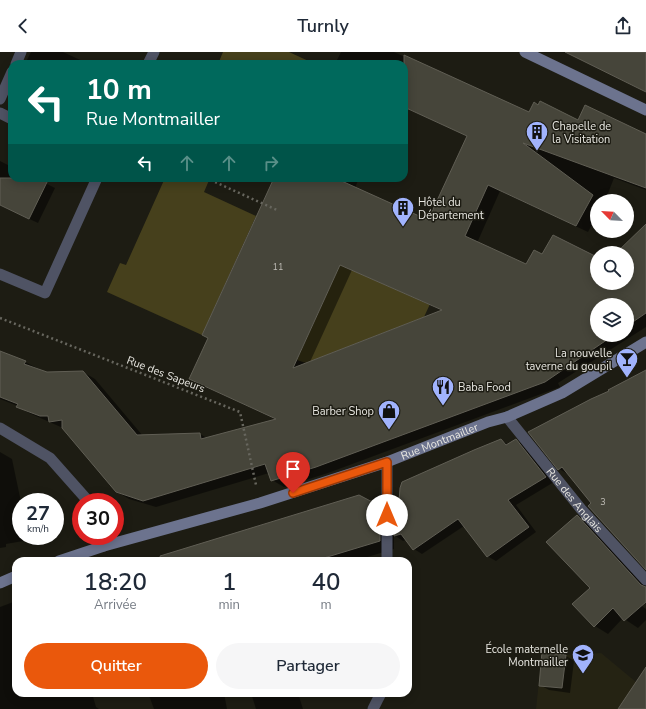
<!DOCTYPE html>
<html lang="fr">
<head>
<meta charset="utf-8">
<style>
	body { margin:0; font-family:"Nunito Sans",sans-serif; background:#f6f6f7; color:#1f2937; height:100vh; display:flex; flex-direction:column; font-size:15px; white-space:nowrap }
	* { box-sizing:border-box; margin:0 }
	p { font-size:13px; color:#747a83 }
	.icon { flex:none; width:22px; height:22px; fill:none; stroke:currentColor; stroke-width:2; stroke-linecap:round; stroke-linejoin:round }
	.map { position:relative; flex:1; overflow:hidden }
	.drawer { position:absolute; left:12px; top:505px; width:400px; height:140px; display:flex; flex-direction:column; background:#fff; border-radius:12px; box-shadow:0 2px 10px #0003 }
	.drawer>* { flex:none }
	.hud { position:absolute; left:8px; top:8px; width:400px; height:122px; border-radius:12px; box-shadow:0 2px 10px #0003; background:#00695c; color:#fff; overflow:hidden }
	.needle { width:26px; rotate:294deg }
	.fabs { position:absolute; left:590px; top:142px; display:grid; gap:8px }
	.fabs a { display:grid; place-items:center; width:44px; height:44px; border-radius:50%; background:#fff; box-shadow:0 2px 10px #0003; font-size:20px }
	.speed { position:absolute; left:12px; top:441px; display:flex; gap:8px; font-size:20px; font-weight:700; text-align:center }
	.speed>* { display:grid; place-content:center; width:52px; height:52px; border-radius:50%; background:#fff; box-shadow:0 2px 10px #0003; line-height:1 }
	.speed small { font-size:10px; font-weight:400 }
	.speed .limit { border:6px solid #d22; background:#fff; color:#111 }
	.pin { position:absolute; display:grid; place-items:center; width:34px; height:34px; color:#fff; margin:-41px -17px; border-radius:50% 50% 50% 0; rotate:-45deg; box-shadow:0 0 4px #0007 }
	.pin .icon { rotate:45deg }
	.me { position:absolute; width:44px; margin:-22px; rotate:0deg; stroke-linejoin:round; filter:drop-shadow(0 0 3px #0008) }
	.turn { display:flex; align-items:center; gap:14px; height:84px; padding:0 12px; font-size:18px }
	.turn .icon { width:52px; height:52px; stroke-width:2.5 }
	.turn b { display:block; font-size:28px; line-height:34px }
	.lanes { display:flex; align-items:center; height:38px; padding:0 12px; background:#0003; justify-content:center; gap:20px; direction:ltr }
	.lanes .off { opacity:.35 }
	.eta { display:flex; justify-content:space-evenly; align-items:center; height:68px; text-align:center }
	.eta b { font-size:24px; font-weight:600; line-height:28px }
	.button { display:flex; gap:8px; margin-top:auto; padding:8px 12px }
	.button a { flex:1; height:46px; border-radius:24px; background:#ea580c; color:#fff; font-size:16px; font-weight:600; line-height:46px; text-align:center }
	.button a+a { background:#f6f6f7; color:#1f2937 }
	header { display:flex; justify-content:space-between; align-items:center; height:52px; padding:0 12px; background:#fff; font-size:18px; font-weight:600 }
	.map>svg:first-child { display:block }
</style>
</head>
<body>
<header><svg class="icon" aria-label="back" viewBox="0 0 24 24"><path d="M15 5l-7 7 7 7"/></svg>Turnly<svg class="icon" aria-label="share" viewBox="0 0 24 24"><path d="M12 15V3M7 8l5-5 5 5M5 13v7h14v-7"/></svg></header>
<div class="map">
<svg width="646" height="657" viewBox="0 0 646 657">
	<rect width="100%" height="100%" fill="#1d1c13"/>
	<!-- built -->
	<path fill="#252313" d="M542 600 566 603 601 601 636 630 646 615V657H536Z"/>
	<!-- green -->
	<g fill="#46401c">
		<path d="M223 0H289L315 12H218Z"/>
		<path d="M165 126H210L204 140 256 164 202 283 107 240 120 211 126 213Z"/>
		<path d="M340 213 430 252 424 265 306 311 297 308Z"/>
	</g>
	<!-- shadow -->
	<g fill="#0007" fill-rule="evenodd">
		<path d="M31 0H63L89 12H25Z"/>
		<path d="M341 0H394L529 62 578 70 646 83V138L614 126 605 149H597V163L588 180 500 139 477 191 526 214 543 203 597 206V231H627V201H618L646 174V275L558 331 560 335 328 421 284 435 272 428 269 421 156 455 129 447 117 440 63 376 29 361 18 355V354L0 347V300L25 310 47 321 83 320 95 327 143 384 200 382 207 386 277 368 201 333 190 327 209 286 275 126H359L355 136 428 170 468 84 404 55V12H335ZM352 218 443 259 310 310ZM597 253H627V283H597Z"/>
		<path d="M565 0H646V40Z"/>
		<path d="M0 109 12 115V126H35L55 136 38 171 0 153Z"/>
		<path d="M646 319V516L570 423 559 417 530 381Z"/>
		<path d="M501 388 509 393 516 389 525 393 554 430 516 453 536 480 496 509 487 504 464 474 422 502 414 497 406 488 403 489 394 483V497L354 509H147L359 444 395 463 399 464Z"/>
		<path d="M0 400 12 407 21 450V484H28L29 488 6 492V495L0 496Z"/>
		<path d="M577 465 590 472 646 533V542L624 541 646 557V568L638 576 623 566 608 582 595 574 573 552 591 536Z"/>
		<path d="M16 549V641H92L96 655 99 657H0V555Z"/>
		<path d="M566 604 574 609 570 641 549 638 540 633Z"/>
		<path d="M148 641H224L227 657H154Z"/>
		<path d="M251 641H298L303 657H256Z"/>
	</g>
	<!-- building -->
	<g fill="#46453a" stroke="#605e54" fill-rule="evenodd">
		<path d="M565 0H646V40Z"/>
		<path d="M404 3 529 60 534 50 538 53 540 49 578 68 585 53 646 82V136L523 91 593 143 576 174 488 133 465 184 526 212 534 198 542 202 553 183 597 205V231H627V201H616L646 172V261L627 274V253H597V283H614L545 330 316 415 271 429 265 412 143 449 116 440 62 376V368L49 370 48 364H40L16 355 18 352 0 345V299L26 309 24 312 47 320 83 319 137 383 200 381 201 387 276 367 189 327 208 286 202 283 274 126H335L428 168 467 84 404 55ZM340 213 442 258 293 316Z"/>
		<path d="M0 126H49L29 167 0 153Z"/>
		<path d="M646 318V518L588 454 591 451 562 415 558 418 528 380 591 347 609 339 608 338Z"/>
		<path d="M501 387 506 393 516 387 546 425 508 448 529 475 487 505 458 467 413 498 401 482 394 484V460L398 463 400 436 402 430 474 398Z"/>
		<path d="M359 443 380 454V489L314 509H161L160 504Z"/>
		<path d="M577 463 641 533 646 535V550L624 569 613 556 594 575 572 552 590 536 546 490Z"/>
		<path d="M542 600 566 603 562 636 539 634Z"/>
		<path d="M646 615V657H618Z"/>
	</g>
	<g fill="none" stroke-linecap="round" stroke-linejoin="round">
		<!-- path -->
		<g stroke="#67665e" stroke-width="2.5" stroke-dasharray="2 3" stroke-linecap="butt">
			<path d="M206 126 277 158"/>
			<path d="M0 266 240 360 256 433"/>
		</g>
		<!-- service -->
		<g stroke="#4f5364" stroke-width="11">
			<path d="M16 12 21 0"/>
			<path d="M148 12 154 0"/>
			<path d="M0 47 12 20"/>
			<path d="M0 61 12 67"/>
			<path d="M0 222 45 241 97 126"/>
		</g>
		<!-- minor -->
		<g stroke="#4f5364" stroke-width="11">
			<path id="s1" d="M507 365 581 457 646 528"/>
			<path d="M0 376 50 406 89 450"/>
			<path d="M387 410V509"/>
			<path d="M101 484 104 494"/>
			<path d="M373 657 381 641"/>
		</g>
		<!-- secondary -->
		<g stroke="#6c738e" stroke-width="11">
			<path d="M525 0 646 58"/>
			<path id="s2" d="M59 509 104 494 260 451 387 410 488 370 507 365 562 341 646 290"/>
			<path d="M0 531 16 524"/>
		</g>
	</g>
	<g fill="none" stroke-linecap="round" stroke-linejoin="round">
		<!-- route casing -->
		<g stroke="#983908" stroke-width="10">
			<path id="route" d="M293 441 387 410V463"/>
		</g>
		<!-- route -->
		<use href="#route" stroke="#ea580c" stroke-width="7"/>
	</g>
	<!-- icons -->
	<defs>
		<g id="building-pin" transform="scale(1.15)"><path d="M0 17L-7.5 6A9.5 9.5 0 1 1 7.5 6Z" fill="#a1b3fd" stroke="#1d1c13"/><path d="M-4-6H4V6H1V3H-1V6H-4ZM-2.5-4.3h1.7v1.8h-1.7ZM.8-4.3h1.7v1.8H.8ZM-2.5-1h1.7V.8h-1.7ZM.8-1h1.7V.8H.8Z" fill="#111"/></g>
		<g id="bar-pin" transform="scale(1.15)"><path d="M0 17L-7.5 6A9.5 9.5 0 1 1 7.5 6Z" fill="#a1b3fd" stroke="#1d1c13"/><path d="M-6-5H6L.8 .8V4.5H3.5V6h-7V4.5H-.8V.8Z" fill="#111"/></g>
		<g id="restaurant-pin" transform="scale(1.15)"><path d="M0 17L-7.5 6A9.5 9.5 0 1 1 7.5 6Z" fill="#a1b3fd" stroke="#1d1c13"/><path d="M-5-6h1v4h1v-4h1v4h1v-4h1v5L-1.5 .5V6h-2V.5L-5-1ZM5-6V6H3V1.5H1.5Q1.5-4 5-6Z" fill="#111"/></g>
		<g id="shop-pin" transform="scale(1.15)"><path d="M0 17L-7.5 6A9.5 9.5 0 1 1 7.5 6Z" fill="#a1b3fd" stroke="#1d1c13"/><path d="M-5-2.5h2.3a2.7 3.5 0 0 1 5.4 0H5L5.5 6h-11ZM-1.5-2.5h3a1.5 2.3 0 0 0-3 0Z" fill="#111"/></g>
		<g id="school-pin" transform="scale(1.15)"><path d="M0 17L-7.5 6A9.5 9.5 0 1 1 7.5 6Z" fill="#a1b3fd" stroke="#1d1c13"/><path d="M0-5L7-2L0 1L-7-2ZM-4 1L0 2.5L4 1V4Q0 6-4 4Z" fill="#111"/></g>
	</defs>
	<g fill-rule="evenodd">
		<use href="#building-pin" x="537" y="80"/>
		<use href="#building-pin" x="403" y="156"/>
		<use href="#bar-pin" x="627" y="307"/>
		<use href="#restaurant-pin" x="443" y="335"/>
		<use href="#shop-pin" x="389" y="359"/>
		<use href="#school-pin" x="583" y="603"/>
	</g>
	<g text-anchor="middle" stroke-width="3" stroke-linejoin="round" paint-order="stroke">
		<!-- number labels -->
		<g font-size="9" fill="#c0beb7">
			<text x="278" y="218">11</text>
			<text x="603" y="453">3</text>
		</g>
		<!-- poi labels -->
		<g font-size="11" fill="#e8e7e1" stroke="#1d1c13" text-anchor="start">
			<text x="552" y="78">Chapelle de<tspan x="552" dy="13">la Visitation</tspan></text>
			<text x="418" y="154">Hôtel du<tspan x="418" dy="13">Département</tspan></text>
			<text x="612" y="305" text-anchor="end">La nouvelle<tspan x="612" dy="13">taverne du goupil</tspan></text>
			<text x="458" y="339">Baba Food</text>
			<text x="374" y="363" text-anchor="end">Barber Shop</text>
			<text x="568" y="601" text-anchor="end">École maternelle<tspan x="568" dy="13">Montmailler</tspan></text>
		</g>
		<!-- street labels -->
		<g font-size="11" fill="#e8e7e1" stroke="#1d1c13">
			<text transform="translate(166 322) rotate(21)" y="4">Rue des Sapeurs</text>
			<text dy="4" stroke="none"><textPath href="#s2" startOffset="399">Rue Montmailler</textPath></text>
			<text dy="4" stroke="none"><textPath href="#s1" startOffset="107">Rue des Anglais</textPath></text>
		</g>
	</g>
</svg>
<div class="fabs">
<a><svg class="needle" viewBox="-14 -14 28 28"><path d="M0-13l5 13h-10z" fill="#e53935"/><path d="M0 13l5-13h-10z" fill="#747a83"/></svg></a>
<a><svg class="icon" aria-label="search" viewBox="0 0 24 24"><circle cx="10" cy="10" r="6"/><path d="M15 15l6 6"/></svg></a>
<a><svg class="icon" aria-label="layers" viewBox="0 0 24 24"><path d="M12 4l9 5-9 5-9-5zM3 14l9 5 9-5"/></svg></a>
</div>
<div class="speed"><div>27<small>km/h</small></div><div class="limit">30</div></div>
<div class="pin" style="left:293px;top:441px;background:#d93025"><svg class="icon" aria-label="arrive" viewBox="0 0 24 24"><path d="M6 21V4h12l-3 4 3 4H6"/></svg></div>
<svg class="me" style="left:387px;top:463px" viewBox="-20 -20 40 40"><circle r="19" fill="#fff"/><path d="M0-13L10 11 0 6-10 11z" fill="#ea580c"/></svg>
<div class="hud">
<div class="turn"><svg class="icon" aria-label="left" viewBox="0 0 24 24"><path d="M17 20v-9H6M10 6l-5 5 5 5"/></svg><div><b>10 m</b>Rue Montmailler</div></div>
<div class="lanes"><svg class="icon" aria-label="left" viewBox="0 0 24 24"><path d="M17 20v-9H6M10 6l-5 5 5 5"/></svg><svg class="icon off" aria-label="ahead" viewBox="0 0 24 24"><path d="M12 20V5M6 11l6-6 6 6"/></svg><svg class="icon off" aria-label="ahead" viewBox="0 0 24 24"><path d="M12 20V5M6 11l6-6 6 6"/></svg><svg class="icon off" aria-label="right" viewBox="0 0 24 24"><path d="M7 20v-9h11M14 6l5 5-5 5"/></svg></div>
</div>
<section class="drawer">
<div class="eta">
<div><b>18:20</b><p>Arrivée</p></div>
<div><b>1</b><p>min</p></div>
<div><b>40</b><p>m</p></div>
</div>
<div class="button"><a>Quitter</a><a>Partager</a></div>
</section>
</div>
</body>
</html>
